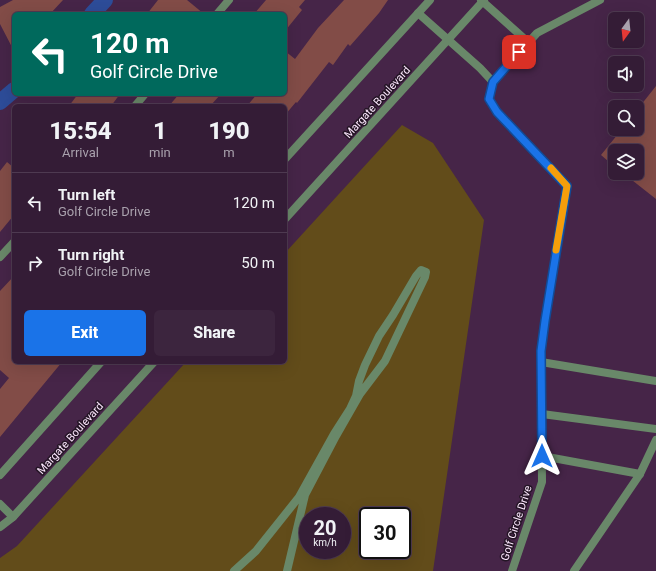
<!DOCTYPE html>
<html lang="en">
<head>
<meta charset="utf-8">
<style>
	body { margin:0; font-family:Roboto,sans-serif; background:#3c253e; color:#f1f3f6; height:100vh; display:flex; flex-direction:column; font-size:15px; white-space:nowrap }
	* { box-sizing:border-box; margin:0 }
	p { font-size:13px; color:#a9a1ad }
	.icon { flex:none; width:22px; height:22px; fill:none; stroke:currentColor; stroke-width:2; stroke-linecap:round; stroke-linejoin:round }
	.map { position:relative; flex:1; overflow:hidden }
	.details { position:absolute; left:12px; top:104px; width:275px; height:260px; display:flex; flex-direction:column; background:#341c36; border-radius:6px; box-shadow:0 4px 16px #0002,0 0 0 1px #4e3a51 }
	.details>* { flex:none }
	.hud { position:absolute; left:12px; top:12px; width:275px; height:84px; border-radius:6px; box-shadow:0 4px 16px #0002,0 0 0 1px #4e3a51; background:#00695c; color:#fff; overflow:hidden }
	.needle { width:26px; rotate:195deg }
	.controls { position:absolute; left:608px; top:12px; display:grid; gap:8px }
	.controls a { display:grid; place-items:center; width:36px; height:36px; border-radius:6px; background:#341c36; box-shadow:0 4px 16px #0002,0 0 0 1px #4e3a51; font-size:20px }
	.speed { position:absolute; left:299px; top:507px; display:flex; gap:8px; font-size:20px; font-weight:700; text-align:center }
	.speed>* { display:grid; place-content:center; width:52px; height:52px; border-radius:50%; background:#341c36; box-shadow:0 4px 16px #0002,0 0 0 1px #4e3a51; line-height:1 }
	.speed small { font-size:10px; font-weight:400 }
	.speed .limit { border:2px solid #111; border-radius:6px; background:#fff; color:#111 }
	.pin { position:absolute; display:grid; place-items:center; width:34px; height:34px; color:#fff; margin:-17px; border-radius:8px; box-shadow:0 2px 6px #0006 }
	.me { position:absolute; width:44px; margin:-22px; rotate:0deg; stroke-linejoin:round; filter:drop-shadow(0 0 3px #0008) }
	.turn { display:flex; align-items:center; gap:14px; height:84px; padding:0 12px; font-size:18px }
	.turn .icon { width:52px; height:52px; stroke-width:2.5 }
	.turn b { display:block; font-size:28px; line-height:34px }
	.eta { display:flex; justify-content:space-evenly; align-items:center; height:68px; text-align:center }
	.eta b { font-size:24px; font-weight:800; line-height:28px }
	.button { display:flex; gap:8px; margin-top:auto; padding:8px 12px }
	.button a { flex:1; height:46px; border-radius:6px; background:#1a73e8; color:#fff; font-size:16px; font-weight:800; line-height:46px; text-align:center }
	.button a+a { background:#3c253e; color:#f1f3f6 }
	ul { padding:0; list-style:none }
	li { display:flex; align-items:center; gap:12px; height:60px; padding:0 12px; border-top:1px solid #4e3a51 }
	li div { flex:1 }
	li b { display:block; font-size:15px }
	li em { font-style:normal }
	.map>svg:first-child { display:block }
</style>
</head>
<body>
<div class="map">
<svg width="656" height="571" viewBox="0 0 656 571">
	<rect width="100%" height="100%" fill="#462548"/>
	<!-- green -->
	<path fill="#624c1a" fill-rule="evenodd" d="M402 125 433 143 484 220 433 571H0V558L17 546 186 362H285V253ZM308 516H342V550H308ZM368 516H402V550H368Z"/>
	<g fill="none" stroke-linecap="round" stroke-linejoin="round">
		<!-- canal -->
		<g stroke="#2d4c98" stroke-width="16">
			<path d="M92 14 105 0"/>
			<path d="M0 102 14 90"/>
		</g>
	</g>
	<!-- building -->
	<g fill="#824c47">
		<path d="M13 0H63L50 14H14V51L0 24V7Z"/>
		<path d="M158 0H187L204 14H147Z"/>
		<path d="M266 0H305L299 7 302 10 285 31V14H254Z"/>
		<path d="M344 0H388L379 13 350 46 348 44 333 65 329 62 297 103 296 102 285 115V106H247L257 94H285V51L295 59 318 28Z"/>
		<path d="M656 86V199L623 173H637V151H615V167L601 155 622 129H637V110Z"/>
		<path d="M78 94H120L111 106H69Z"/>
		<path d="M179 94H221L210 106H169Z"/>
		<path d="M7 162 14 168V215L0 232V171Z"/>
		<path d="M14 276V362H62L0 437V389L9 378 0 370V291Z"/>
	</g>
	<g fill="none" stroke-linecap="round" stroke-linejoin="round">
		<!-- service -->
		<g stroke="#698869" stroke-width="8">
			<path d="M541 362 656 381"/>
			<path d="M542 414 656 429"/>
			<path d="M542 456 640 474"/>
			<path d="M234 571 256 551 299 497 334 434 350 409 356 396 359 381 365 365 379 336 393 315 416 276 421 270 426 272 425 277 385 361 360 394 336 436 305 495 287 571"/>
		</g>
		<!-- minor -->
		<g stroke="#698869" stroke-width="8">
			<path d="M481 0 528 42"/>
			<path d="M418 13 480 68 493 82"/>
			<path d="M217 14 229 0"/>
			<path d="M135 106 145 94"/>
			<path d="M0 257 14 242"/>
			<path d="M0 504 13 517"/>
			<path d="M512 571 542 482 541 351 545 321 567 186 497 112 489 99 493 82 537 33 600 0"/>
			<path d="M574 571 640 474 656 440"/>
		</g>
		<!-- tertiary -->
		<g stroke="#698869" stroke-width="8">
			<path d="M285 159 430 0"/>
			<path d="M285 219 484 0"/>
			<path d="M0 475 101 362"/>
			<path d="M0 527 13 517 154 362"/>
		</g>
	</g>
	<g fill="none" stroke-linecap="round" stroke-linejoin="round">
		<!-- route casing -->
		<g stroke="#114b97" stroke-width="10">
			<path id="route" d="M519 52 493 82 489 99 497 112 567 186 545 321 541 351 542 456"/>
		</g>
		<!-- route -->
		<use href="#route" stroke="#1a73e8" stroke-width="7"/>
		<!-- slow -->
		<path stroke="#f59e0b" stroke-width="7" d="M551 168 567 186 556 250"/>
	</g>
	<g text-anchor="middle" stroke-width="3" stroke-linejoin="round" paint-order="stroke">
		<!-- street labels -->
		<g font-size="11" fill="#fee9ff" stroke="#241525">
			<text transform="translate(377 102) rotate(-48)" y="4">Margate Boulevard</text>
			<text transform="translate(70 438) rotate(-48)" y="4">Margate Boulevard</text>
			<text transform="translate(516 523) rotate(-72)" y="4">Golf Circle Drive</text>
		</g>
	</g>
</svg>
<div class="controls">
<a><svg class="needle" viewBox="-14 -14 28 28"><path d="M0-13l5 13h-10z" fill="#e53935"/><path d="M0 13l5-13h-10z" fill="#a9a1ad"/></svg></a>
<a><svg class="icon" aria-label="sound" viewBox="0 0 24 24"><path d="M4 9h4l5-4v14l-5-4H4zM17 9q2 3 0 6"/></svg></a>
<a><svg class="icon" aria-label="search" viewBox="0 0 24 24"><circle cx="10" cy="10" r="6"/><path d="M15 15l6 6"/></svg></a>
<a><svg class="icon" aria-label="layers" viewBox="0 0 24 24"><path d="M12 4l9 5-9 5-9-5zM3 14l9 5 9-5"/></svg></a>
</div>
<div class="speed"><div>20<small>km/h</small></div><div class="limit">30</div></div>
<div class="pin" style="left:519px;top:52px;background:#d93025"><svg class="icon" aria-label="arrive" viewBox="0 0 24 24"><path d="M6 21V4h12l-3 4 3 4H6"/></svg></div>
<svg class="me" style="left:542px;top:456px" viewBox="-20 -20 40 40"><path d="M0-17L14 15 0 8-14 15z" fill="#1a73e8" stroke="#fff" stroke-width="4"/></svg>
<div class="hud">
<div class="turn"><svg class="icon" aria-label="left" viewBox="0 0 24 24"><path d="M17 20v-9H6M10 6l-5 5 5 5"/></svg><div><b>120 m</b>Golf Circle Drive</div></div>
</div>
<section class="details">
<div class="eta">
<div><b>15:54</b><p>Arrival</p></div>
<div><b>1</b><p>min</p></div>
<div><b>190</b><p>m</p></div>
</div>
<ul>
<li><svg class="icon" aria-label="left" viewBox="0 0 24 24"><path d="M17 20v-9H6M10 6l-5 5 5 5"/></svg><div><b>Turn left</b><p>Golf Circle Drive</p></div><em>120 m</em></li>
<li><svg class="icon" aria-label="right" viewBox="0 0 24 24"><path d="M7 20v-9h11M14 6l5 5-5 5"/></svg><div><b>Turn right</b><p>Golf Circle Drive</p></div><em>50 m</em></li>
</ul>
<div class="button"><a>Exit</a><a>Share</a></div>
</section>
</div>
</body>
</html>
